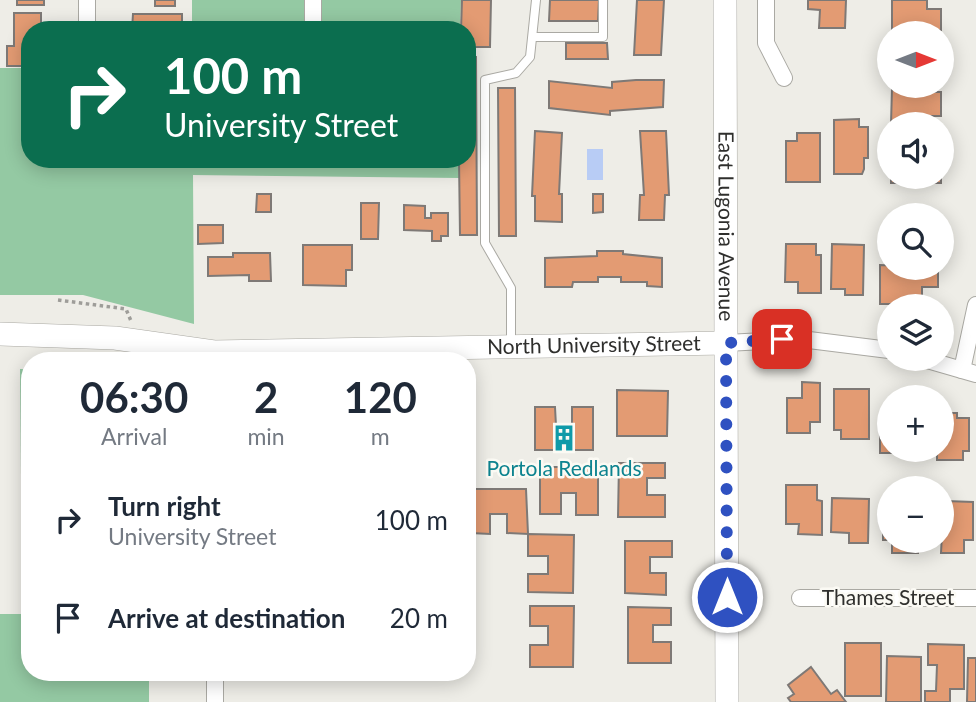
<!DOCTYPE html>
<html lang="en">
<head>
<meta charset="utf-8">
<style>
	body { margin:0; font-family:Lato,sans-serif; background:#f6f6f7; color:#1f2937; height:100vh; display:flex; flex-direction:column; font-size:26px; white-space:nowrap }
	* { box-sizing:border-box; margin:0 }
	p { font-size:23px; color:#747a83 }
	.icon { flex:none; width:38px; height:38px; fill:none; stroke:currentColor; stroke-width:2; stroke-linecap:round; stroke-linejoin:round }
	.map { position:relative; flex:1; overflow:hidden }
	.details { position:absolute; left:21px; top:352px; width:455px; height:329px; display:flex; flex-direction:column; background:#fff; border-radius:28px; box-shadow:0 4px 18px #0003 }
	.details>* { flex:none }
	.hud { position:absolute; left:21px; top:21px; width:455px; height:147px; border-radius:28px; box-shadow:0 4px 18px #0003; background:#0b6e4f; color:#fff; overflow:hidden }
	.needle { width:46px; rotate:90deg }
	.tools { position:absolute; left:877px; top:21px; display:grid; gap:14px }
	.tools a { display:grid; place-items:center; width:77px; height:77px; border-radius:50%; background:#fff; box-shadow:0 4px 18px #0003; font-size:35px }
	.pin { position:absolute; display:grid; place-items:center; width:60px; height:60px; color:#fff; margin:-30px; border-radius:14px; box-shadow:0 4px 10px #0006 }
	.me { position:absolute; width:77px; margin:-38px; rotate:0deg; stroke-linejoin:round; filter:drop-shadow(0 0 5px #0008) }
	.turn { display:flex; align-items:center; gap:24px; height:147px; padding:0 28px; font-size:32px }
	.turn .icon { width:91px; height:91px; stroke-width:2.5 }
	.turn b { display:block; font-size:49px; line-height:60px }
	.eta { display:flex; justify-content:space-evenly; align-items:center; height:119px; text-align:center }
	.eta b { font-size:42px; font-weight:700; line-height:49px }
	ul { padding:0; list-style:none }
	li { display:flex; align-items:center; gap:21px; height:98px; padding:0 28px }
	li div { flex:1 }
	li b { display:block; font-size:26px }
	li em { font-style:normal }
	.map>svg:first-child { display:block }
</style>
</head>
<body>
<div class="map">
<svg width="976" height="702" viewBox="0 0 976 702">
	<rect width="100%" height="100%" fill="#eeede7"/>
	<!-- green -->
	<g fill="#94c9a3">
		<path d="M192 0H461L460 30H192Z"/>
		<path d="M0 68H30V159H459V178L193 175 194 324 83 295H0Z"/>
		<path d="M20 369H30V584L22 583Z"/>
		<path d="M0 614H30V672H149V702H0Z"/>
	</g>
	<!-- water -->
	<rect fill="#b8ccf5" x="587" y="149" width="16" height="31"/>
	<!-- building -->
	<g fill="#e39b73" stroke="#7e7976" stroke-width="2">
		<rect x="17" y="0" width="27" height="5"/>
		<rect x="155" y="0" width="20" height="6"/>
		<path d="M462 0H491L490 47H467V30H461Z"/>
		<path d="M550 0H599L598 21H549Z"/>
		<path d="M637 0H664L661 55H634Z"/>
		<path d="M808 0H846L845 28H819L820 10 808 9Z"/>
		<path d="M892 0H927V9H941V30L892 31Z"/>
		<path d="M14 13H41V30H30V66H7V46H14Z"/>
		<path d="M133 14H182V30H132Z"/>
		<path d="M566 43H607L608 59H566Z"/>
		<path d="M467 57H476L477 235H460L459 159H467Z"/>
		<path d="M636 80H664L663 107 610 111V115L549 108V81L612 88V82Z"/>
		<path d="M498 88H515L516 236H499Z"/>
		<path d="M892 88H926V92H941V116H931V124H891Z"/>
		<path d="M859 119V127H868V158H864V169L862 174H834V120Z"/>
		<path d="M535 131 562 133 559 194H562V222L535 221V196H532Z"/>
		<path d="M640 131H666L669 195H665L664 220H639L640 195H644Z"/>
		<path d="M797 133H820V182H786V141H797Z"/>
		<rect x="891" y="177" width="50" height="6"/>
		<path d="M257 194H271V212H256Z"/>
		<path d="M593 194H603V212L593 213Z"/>
		<path d="M361 203H379L378 239H361Z"/>
		<path d="M404 205 425 206V218H431V213H448V236H441V241H432V231L404 230Z"/>
		<path d="M198 225H223V243L198 244Z"/>
		<path d="M786 244H816V255H821V293H798V282H785Z"/>
		<path d="M832 244 864 245 863 295H845V289H831Z"/>
		<path d="M303 245H352V270H346V286L303 285Z"/>
		<path d="M597 251H623V254L662 258V287L647 286V282H621V277H598V282H573L572 287H545V258L597 256Z"/>
		<path d="M233 253H270L271 281H249V275L208 276V257H233Z"/>
		<path d="M880 265 938 268V287H922V304H880Z"/>
		<path d="M802 382 820 383V422H810V433H787V398H802Z"/>
		<path d="M834 389H869V439H841V430H834Z"/>
		<path d="M617 390 668 391 667 436H617Z"/>
		<path d="M535 407H555L556 426H572V407H593V450H535Z"/>
		<path d="M880 413H889V450H911V453H880Z"/>
		<path d="M942 413H957V418H969V451H963V460H937V450H942Z"/>
		<path d="M619 463H665V478H647V495H665V517H618Z"/>
		<path d="M540 467H598V515H576V493H561V514H540Z"/>
		<path d="M786 485H817V500L822 501V535L798 534 799 524H786Z"/>
		<path d="M471 489H526L528 534 507 533V514H490V534L471 533Z"/>
		<path d="M832 498 869 499 868 543H849V533L831 532Z"/>
		<path d="M946 501 973 502V540H964V553H941L942 534H945Z"/>
		<rect x="883" y="502" width="6" height="38"/>
		<path d="M528 534 574 535 573 593 528 592V574H548V556H528Z"/>
		<path d="M625 541H672V557H650V573H666V595L625 593Z"/>
		<rect x="892" y="541" width="26" height="12"/>
		<path d="M530 606H574L573 667H530V645H548V626H530Z"/>
		<path d="M628 607 671 608V625H653V642H671V663H628Z"/>
		<rect x="845" y="643" width="36" height="53"/>
		<path d="M928 644 964 645V689H950V702H925V691H936L937 665H928Z"/>
		<path d="M887 656 921 657V702H886Z"/>
		<path d="M968 658H976V702H967Z"/>
		<path d="M811 667 831 694 837 690 846 702H791L788 698 794 694 788 685Z"/>
	</g>
	<g fill="none" stroke-linecap="round" stroke-linejoin="round">
		<!-- lane casing -->
		<g stroke="#aaa9a3" stroke-width="10">
			<g id="lane">
				<path d="M535 37H603V0"/>
				<path d="M511 345V288L485 243V80L516 73 530 57 536 0"/>
			</g>
		</g>
		<!-- street casing -->
		<g stroke="#aaa9a3" stroke-width="18">
			<g id="street">
				<path d="M766 0V43L784 78"/>
				<path d="M87 30V0"/>
				<path d="M313 30V0"/>
				<path d="M726 343 801 339 889 350"/>
				<path d="M924 359 976 374"/>
				<path d="M962 370 976 305"/>
				<path d="M800 598H976"/>
				<path d="M215 672V702"/>
			</g>
		</g>
		<!-- secondary casing -->
		<g stroke="#aaa9a3" stroke-width="24">
			<g id="secondary">
				<path id="s1" d="M725 0 727 702"/>
				<path id="s2" d="M0 334 115 338 214 352 726 343"/>
			</g>
		</g>
		<!-- path -->
		<path stroke="#9e9d99" stroke-width="3.5" stroke-dasharray="3.5 3.5" stroke-linecap="butt" d="M58 300 126 309 131 321"/>
		<!-- lane -->
		<use href="#lane" stroke="#fff" stroke-width="8"/>
		<!-- street -->
		<use href="#street" stroke="#fff" stroke-width="16"/>
		<!-- secondary -->
		<use href="#secondary" stroke="#fff" stroke-width="23"/>
	</g>
	<g fill="none" stroke-linecap="round" stroke-linejoin="round">
		<!-- route -->
		<path stroke="#2f51c1" stroke-width="12" stroke-dasharray="0 21.6" d="M727 597 726 343 782 339"/>
	</g>
	<!-- icons -->
	<defs>
		<g id="building-bare" transform="scale(2.1)"><path d="M-4-6H4V6H1V3H-1V6H-4ZM-2.5-4.3h1.7v1.8h-1.7ZM.8-4.3h1.7v1.8H.8ZM-2.5-1h1.7V.8h-1.7ZM.8-1h1.7V.8H.8Z" fill="#0f9aa8" stroke="#fbfaf4" stroke-width="2.5" paint-order="stroke"/></g>
	</defs>
	<g fill-rule="evenodd">
		<use href="#building-bare" x="564" y="438"/>
	</g>
	<g text-anchor="middle" stroke-width="5" stroke-linejoin="round" paint-order="stroke">
		<!-- street labels -->
		<g font-size="21" fill="#2f2f2d" stroke="#fbfaf4">
			<text dy="7" stroke="none"><textPath href="#s1" startOffset="226">East Lugonia Avenue</textPath></text>
			<text dy="7" stroke="none"><textPath href="#s2" startOffset="595">North University Street</textPath></text>
			<text x="888" y="605">Thames Street</text>
		</g>
		<!-- culture labels -->
		<g font-size="21" fill="#0d838f" stroke="#fbfaf4">
			<text x="564" y="476">Portola Redlands</text>
		</g>
	</g>
</svg>
<div class="tools">
<a><svg class="needle" viewBox="-14 -14 28 28"><path d="M0-13l5 13h-10z" fill="#e53935"/><path d="M0 13l5-13h-10z" fill="#747a83"/></svg></a>
<a><svg class="icon" aria-label="sound" viewBox="0 0 24 24"><path d="M4 9h4l5-4v14l-5-4H4zM17 9q2 3 0 6"/></svg></a>
<a><svg class="icon" aria-label="search" viewBox="0 0 24 24"><circle cx="10" cy="10" r="6"/><path d="M15 15l6 6"/></svg></a>
<a><svg class="icon" aria-label="layers" viewBox="0 0 24 24"><path d="M12 4l9 5-9 5-9-5zM3 14l9 5 9-5"/></svg></a>
<a>+</a>
<a>−</a>
</div>
<div class="pin" style="left:782px;top:339px;background:#d93025"><svg class="icon" aria-label="arrive" viewBox="0 0 24 24"><path d="M6 21V4h12l-3 4 3 4H6"/></svg></div>
<svg class="me" style="left:727px;top:597px" viewBox="-20 -20 40 40"><circle r="17" fill="#2f51c1" stroke="#fff" stroke-width="3"/><path d="M0-11L8 9 0 5-8 9z" fill="#fff"/></svg>
<div class="hud">
<div class="turn"><svg class="icon" aria-label="right" viewBox="0 0 24 24"><path d="M7 20v-9h11M14 6l5 5-5 5"/></svg><div><b>100 m</b>University Street</div></div>
</div>
<section class="details">
<div class="eta">
<div><b>06:30</b><p>Arrival</p></div>
<div><b>2</b><p>min</p></div>
<div><b>120</b><p>m</p></div>
</div>
<ul>
<li><svg class="icon" aria-label="right" viewBox="0 0 24 24"><path d="M7 20v-9h11M14 6l5 5-5 5"/></svg><div><b>Turn right</b><p>University Street</p></div><em>100 m</em></li>
<li><svg class="icon" aria-label="arrive" viewBox="0 0 24 24"><path d="M6 21V4h12l-3 4 3 4H6"/></svg><div><b>Arrive at destination</b></div><em>20 m</em></li>
</ul>
</section>
</div>
</body>
</html>
